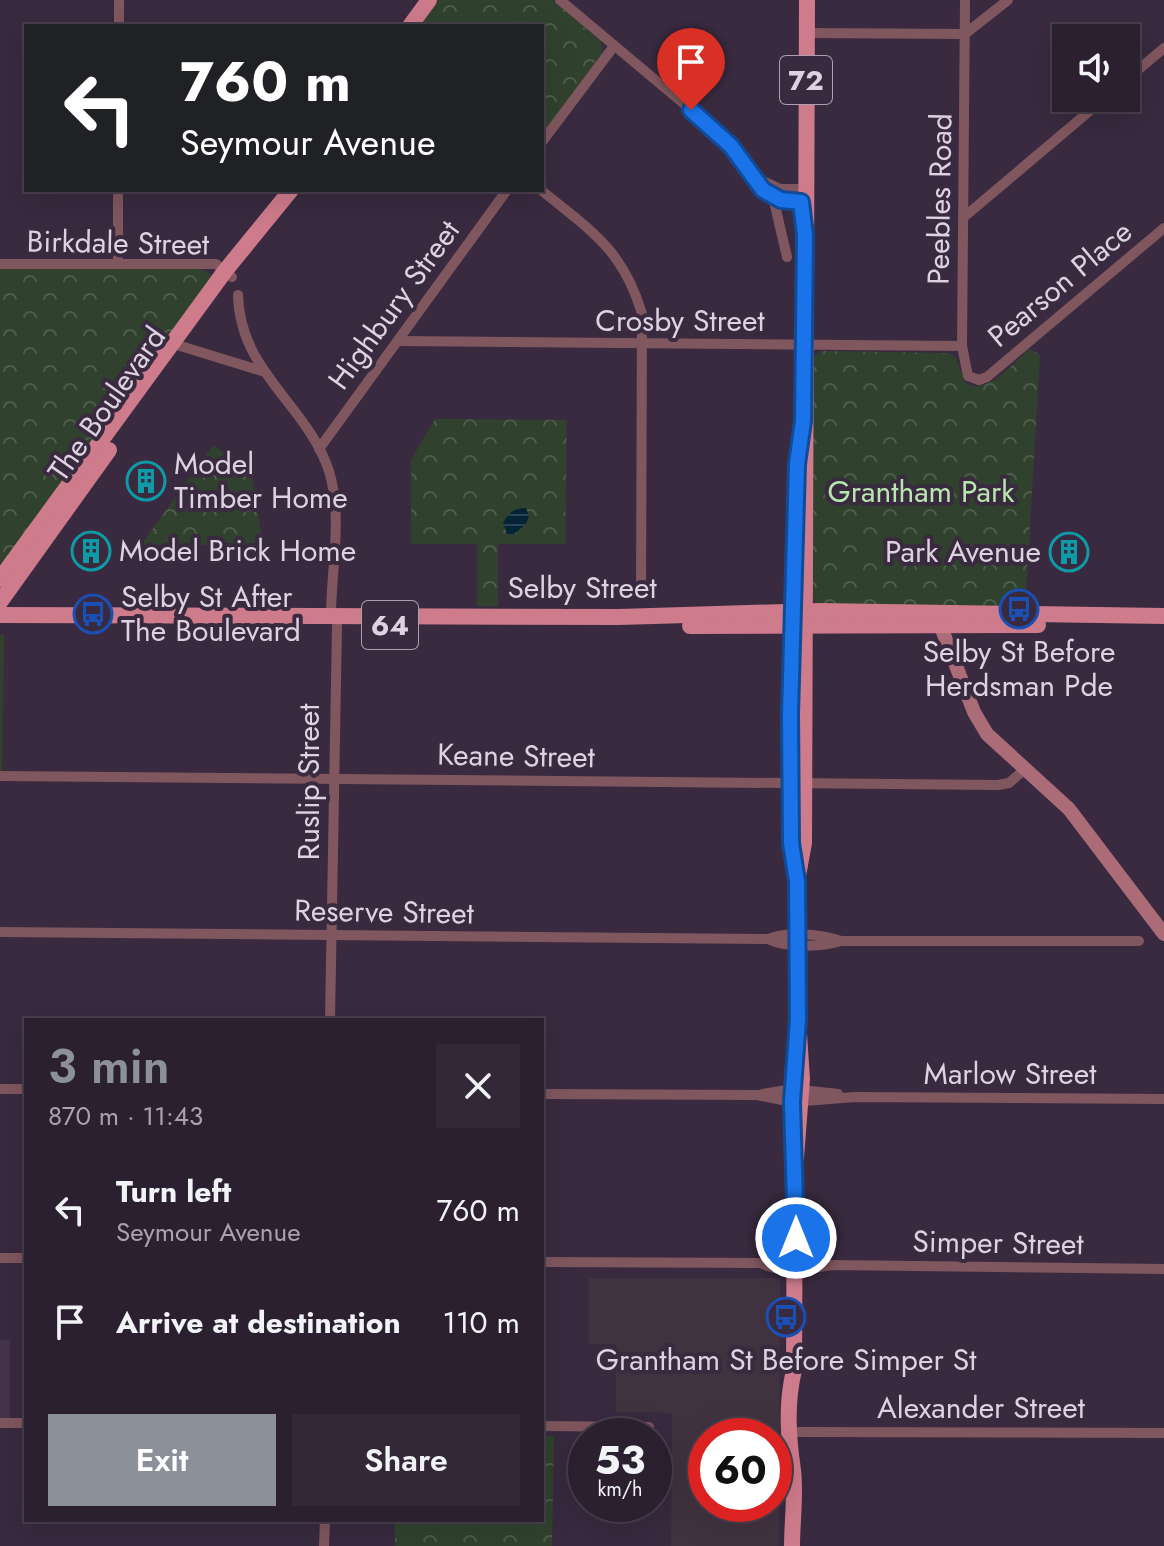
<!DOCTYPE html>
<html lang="en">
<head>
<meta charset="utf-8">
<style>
	body { margin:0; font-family:Jost,sans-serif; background:#332837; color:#f1f3f6; height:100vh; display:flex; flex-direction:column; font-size:30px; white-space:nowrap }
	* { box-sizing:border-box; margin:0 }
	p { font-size:26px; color:#a6a3aa }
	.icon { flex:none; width:44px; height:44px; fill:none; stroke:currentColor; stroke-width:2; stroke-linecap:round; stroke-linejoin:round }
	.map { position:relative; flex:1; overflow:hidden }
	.drawer { position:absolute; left:24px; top:1018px; width:520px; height:504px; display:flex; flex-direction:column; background:#2b202f; border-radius:0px; box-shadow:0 8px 32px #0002,0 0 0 2px #473e4b }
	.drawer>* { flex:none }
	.top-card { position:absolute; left:24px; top:24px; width:520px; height:168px; border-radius:0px; box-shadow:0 8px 32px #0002,0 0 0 2px #473e4b; background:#202124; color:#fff; overflow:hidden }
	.fabs { position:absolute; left:1052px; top:24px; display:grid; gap:16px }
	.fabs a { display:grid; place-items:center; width:88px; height:88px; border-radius:0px; background:#2b202f; box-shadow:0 8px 32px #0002,0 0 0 2px #473e4b; font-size:40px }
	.speed { position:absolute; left:568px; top:1418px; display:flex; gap:16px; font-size:40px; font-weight:700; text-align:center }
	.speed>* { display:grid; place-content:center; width:104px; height:104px; border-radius:50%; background:#2b202f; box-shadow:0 8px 32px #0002,0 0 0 2px #473e4b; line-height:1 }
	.speed small { font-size:20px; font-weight:400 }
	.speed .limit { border:12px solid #d22; background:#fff; color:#111 }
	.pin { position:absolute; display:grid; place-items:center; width:68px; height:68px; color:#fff; margin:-82px -34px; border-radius:50% 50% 50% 0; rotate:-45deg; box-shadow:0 0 8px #0007 }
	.pin .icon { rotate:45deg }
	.me { position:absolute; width:88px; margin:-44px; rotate:0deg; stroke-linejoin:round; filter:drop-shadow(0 0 6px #0008) }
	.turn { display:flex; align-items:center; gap:28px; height:168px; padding:0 24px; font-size:36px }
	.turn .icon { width:104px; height:104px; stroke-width:2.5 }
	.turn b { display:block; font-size:56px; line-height:68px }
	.round { display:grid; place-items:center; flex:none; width:84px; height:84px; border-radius:0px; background:#332837 }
	.headline { display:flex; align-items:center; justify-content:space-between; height:136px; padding:0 24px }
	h1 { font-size:48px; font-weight:600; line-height:60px; color:#8c9099 }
	.button { display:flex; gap:16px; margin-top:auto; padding:16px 24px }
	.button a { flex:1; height:92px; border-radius:0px; background:#8c9099; color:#fff; font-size:32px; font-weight:600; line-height:92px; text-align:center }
	.button a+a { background:#332837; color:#f1f3f6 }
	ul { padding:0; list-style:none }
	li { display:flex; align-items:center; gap:24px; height:112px; padding:0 24px }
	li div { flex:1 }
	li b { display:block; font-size:30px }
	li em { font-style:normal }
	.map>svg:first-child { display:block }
</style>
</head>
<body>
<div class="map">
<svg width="1164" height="1546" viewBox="0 0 1164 1546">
	<defs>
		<pattern id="forest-crowns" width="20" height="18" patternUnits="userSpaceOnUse" patternTransform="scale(2)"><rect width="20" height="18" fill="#30422d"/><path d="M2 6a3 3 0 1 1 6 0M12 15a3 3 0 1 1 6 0" fill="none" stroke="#4d5c4b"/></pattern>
		<pattern id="water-rules" width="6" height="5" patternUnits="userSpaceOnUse" patternTransform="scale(2)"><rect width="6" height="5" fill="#042436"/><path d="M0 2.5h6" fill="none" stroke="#284353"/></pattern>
	</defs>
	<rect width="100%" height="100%" fill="#392a3f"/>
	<!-- built -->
	<rect fill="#45324d" x="0" y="1340" width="10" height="82"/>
	<!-- education -->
	<path fill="#41323f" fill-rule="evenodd" d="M589 1278H780L779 1546H671L672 1413 616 1412V1344H589ZM706 1436H774V1504H706Z"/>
	<!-- forest -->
	<g fill="url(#forest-crowns)">
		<path d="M438 0H553L601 42 602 53 542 135V26H419Z"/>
		<path d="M201 268 211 274 212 283 0 569V269Z"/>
		<path d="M1029 349 1040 355 1025 611 821 604 812 600 813 356 823 351 949 353 956 359 965 382C987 397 1013 363 1029 349Z"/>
		<path d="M435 419 567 420 565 544H498V606H477V544H411V460Z"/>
		<path d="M213 445 251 473 263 545H141Z"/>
		<path d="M0 635H4L2 771H0Z"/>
		<path d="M542 1436H554L552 1546H395V1520H542Z"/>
	</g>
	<!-- water -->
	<path fill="url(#water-rules)" d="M526 508 529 516 526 524 513 535 507 534 503 523C508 513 514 508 526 508Z"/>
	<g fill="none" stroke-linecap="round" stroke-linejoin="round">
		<!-- street -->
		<g stroke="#80575e" stroke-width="10">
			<path d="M560 0 708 124 731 146 763 190 781 200 808 203"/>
			<path d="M965 0 962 346 968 376 979 380 987 377 1164 228"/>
			<path d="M119 26V0"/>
			<path d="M806 33 965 34 1008 0"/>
			<path d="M1126 80 1164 48"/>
			<path d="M542 142 614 46"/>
			<path d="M759 179 780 189H808"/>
			<path d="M541 190C590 230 623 249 642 314L641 595"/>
			<path d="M773 197 787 257"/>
			<path d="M964 217 1105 98"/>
			<path d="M0 264H216L232 277"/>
			<path d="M118 264V190"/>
			<path d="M238 295C240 373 307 404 329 471 343 517 331 570 331 616"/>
			<path d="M398 341 962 346"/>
			<path d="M174 344 262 371"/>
			<path d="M319 449 507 190"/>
			<path d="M0 776 998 785 1009 783 1025 769"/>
			<path d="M0 932 768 939C787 931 822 934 841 941"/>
			<path d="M768 939C786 948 822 947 841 941H1139"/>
			<path d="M330 1020 337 625"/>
			<path d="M0 1089H26"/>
			<path d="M542 1094 757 1095 792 1102 855 1097 1164 1099"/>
			<path d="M763 1094 792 1089 838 1094"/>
			<path d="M0 1258H26"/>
			<path d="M542 1262 761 1263 769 1260 826 1264"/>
			<path d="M761 1263C780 1274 811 1269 832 1265L1164 1269"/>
			<path d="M0 1423H26"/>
			<path d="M542 1426 649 1427"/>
			<path d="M798 1432 1164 1433"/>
			<path d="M324 1546 325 1520"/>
		</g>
		<!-- secondary -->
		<path stroke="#ac6c77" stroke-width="14" d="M941 617V627L974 712 987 734 1069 809 1164 934"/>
		<!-- primary -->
		<g stroke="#ce7b8b" stroke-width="16">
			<path d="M410 26 429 0"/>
			<path d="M796 501 790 783 791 843 797 881 798 1019 802 1079 796 1158"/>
			<path d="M0 579 225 271 291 190"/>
			<path d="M0 602 109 450"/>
			<path d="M0 615 619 617 818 611 1164 616"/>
			<path d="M690 626 1038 625"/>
			<path d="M797 881 804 843 807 0"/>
			<path d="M792 1546C792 1522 796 1494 793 1470 788 1436 786 1404 794 1370L795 1148"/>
		</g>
	</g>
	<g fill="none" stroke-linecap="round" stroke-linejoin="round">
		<!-- route casing -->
		<g stroke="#114b97" stroke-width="20">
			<path id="route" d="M691 110 731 146 763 190 781 200 801 202 805 235 803 421 797 464 790 714 791 843 797 881 798 1019 792 1102 796 1238"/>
		</g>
		<!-- route -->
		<use href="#route" stroke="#1a73e8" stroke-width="14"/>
	</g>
	<!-- icons -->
	<defs>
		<g id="building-ring" transform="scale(2)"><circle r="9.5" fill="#392a3f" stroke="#0f9aa8" stroke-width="1.5"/><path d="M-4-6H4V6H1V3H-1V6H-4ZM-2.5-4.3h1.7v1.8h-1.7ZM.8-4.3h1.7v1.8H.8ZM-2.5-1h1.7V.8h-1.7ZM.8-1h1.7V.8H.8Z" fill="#0f9aa8"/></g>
		<g id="bus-ring" transform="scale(2)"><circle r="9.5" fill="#392a3f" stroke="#1a4fb4" stroke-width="1.5"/><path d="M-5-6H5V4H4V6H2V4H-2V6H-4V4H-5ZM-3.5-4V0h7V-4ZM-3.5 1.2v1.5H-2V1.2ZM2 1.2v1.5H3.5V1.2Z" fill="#1a4fb4"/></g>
	</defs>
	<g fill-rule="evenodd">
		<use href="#building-ring" x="146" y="481"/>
		<use href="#building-ring" x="91" y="551"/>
		<use href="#building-ring" x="1069" y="552"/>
		<use href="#bus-ring" x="1019" y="609"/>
		<use href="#bus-ring" x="93" y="614"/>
		<use href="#bus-ring" x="786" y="1317"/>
	</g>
	<g text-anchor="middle" stroke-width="8" stroke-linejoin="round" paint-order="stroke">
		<!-- shield labels -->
		<g fill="#392a3f" stroke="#aba0b0" stroke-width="2">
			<rect x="780" y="56" width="52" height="48" rx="6"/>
			<rect x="362" y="601" width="56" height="48" rx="6"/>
		</g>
		<g font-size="28" font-weight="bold" fill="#dcd2e0">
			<text x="806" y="90">72</text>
			<text x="390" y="635">64</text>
		</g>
		<!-- street labels -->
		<g font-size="30" fill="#dcd2e0" stroke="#392a3f">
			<text transform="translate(940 199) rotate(-89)" y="10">Peebles Road</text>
			<text transform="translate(118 243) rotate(1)" y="10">Birkdale Street</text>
			<text transform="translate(1060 284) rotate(-40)" y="10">Pearson Place</text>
			<text transform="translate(394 305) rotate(-54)" y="10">Highbury Street</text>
			<text x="680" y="331">Crosby Street</text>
			<text transform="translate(107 404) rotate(-55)" y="10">The Boulevard</text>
			<text x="582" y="598">Selby Street</text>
			<text transform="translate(516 756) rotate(1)" y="10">Keane Street</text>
			<text transform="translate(309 782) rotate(-90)" y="10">Ruslip Street</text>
			<text transform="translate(384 912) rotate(1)" y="10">Reserve Street</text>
			<text x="1010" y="1084">Marlow Street</text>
			<text transform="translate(998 1243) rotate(1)" y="10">Simper Street</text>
			<text x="981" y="1418">Alexander Street</text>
		</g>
		<!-- poi labels -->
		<g font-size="30" fill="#dcd2e0" stroke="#392a3f" text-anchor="start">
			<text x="174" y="474">Model<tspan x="174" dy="34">Timber Home</tspan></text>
			<text x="119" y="561">Model Brick Home</text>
			<text x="1041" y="562" text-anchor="end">Park Avenue</text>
			<text x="121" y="607">Selby St After<tspan x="121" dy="34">The Boulevard</tspan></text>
			<text x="1019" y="662" text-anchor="middle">Selby St Before<tspan x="1019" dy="34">Herdsman Pde</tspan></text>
			<text x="786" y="1370" text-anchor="middle">Grantham St Before Simper St</text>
		</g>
		<!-- park labels -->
		<g font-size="30" fill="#b7e7ae" stroke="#392a3f">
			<text x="921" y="502">Grantham Park</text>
		</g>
	</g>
</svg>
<div class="fabs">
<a><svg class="icon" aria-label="sound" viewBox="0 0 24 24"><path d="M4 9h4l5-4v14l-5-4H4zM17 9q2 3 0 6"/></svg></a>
</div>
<div class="speed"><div>53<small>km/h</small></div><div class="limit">60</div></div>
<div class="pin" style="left:691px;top:110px;background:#d93025"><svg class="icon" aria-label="arrive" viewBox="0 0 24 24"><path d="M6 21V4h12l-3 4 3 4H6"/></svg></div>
<svg class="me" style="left:796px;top:1238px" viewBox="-20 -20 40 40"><circle r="17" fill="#1a73e8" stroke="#fff" stroke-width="3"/><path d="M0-11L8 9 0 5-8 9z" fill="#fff"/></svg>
<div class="top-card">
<div class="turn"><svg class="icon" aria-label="left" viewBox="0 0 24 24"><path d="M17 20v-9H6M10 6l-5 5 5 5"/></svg><div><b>760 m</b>Seymour Avenue</div></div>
</div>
<section class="drawer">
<div class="headline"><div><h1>3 min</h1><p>870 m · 11:43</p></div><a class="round"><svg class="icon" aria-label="close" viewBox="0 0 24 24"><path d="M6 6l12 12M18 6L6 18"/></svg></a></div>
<ul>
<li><svg class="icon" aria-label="left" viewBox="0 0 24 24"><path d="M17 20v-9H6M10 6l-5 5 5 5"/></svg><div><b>Turn left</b><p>Seymour Avenue</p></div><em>760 m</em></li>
<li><svg class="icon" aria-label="arrive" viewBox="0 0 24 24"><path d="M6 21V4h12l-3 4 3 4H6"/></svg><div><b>Arrive at destination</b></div><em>110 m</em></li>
</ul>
<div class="button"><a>Exit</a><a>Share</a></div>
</section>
</div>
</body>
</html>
